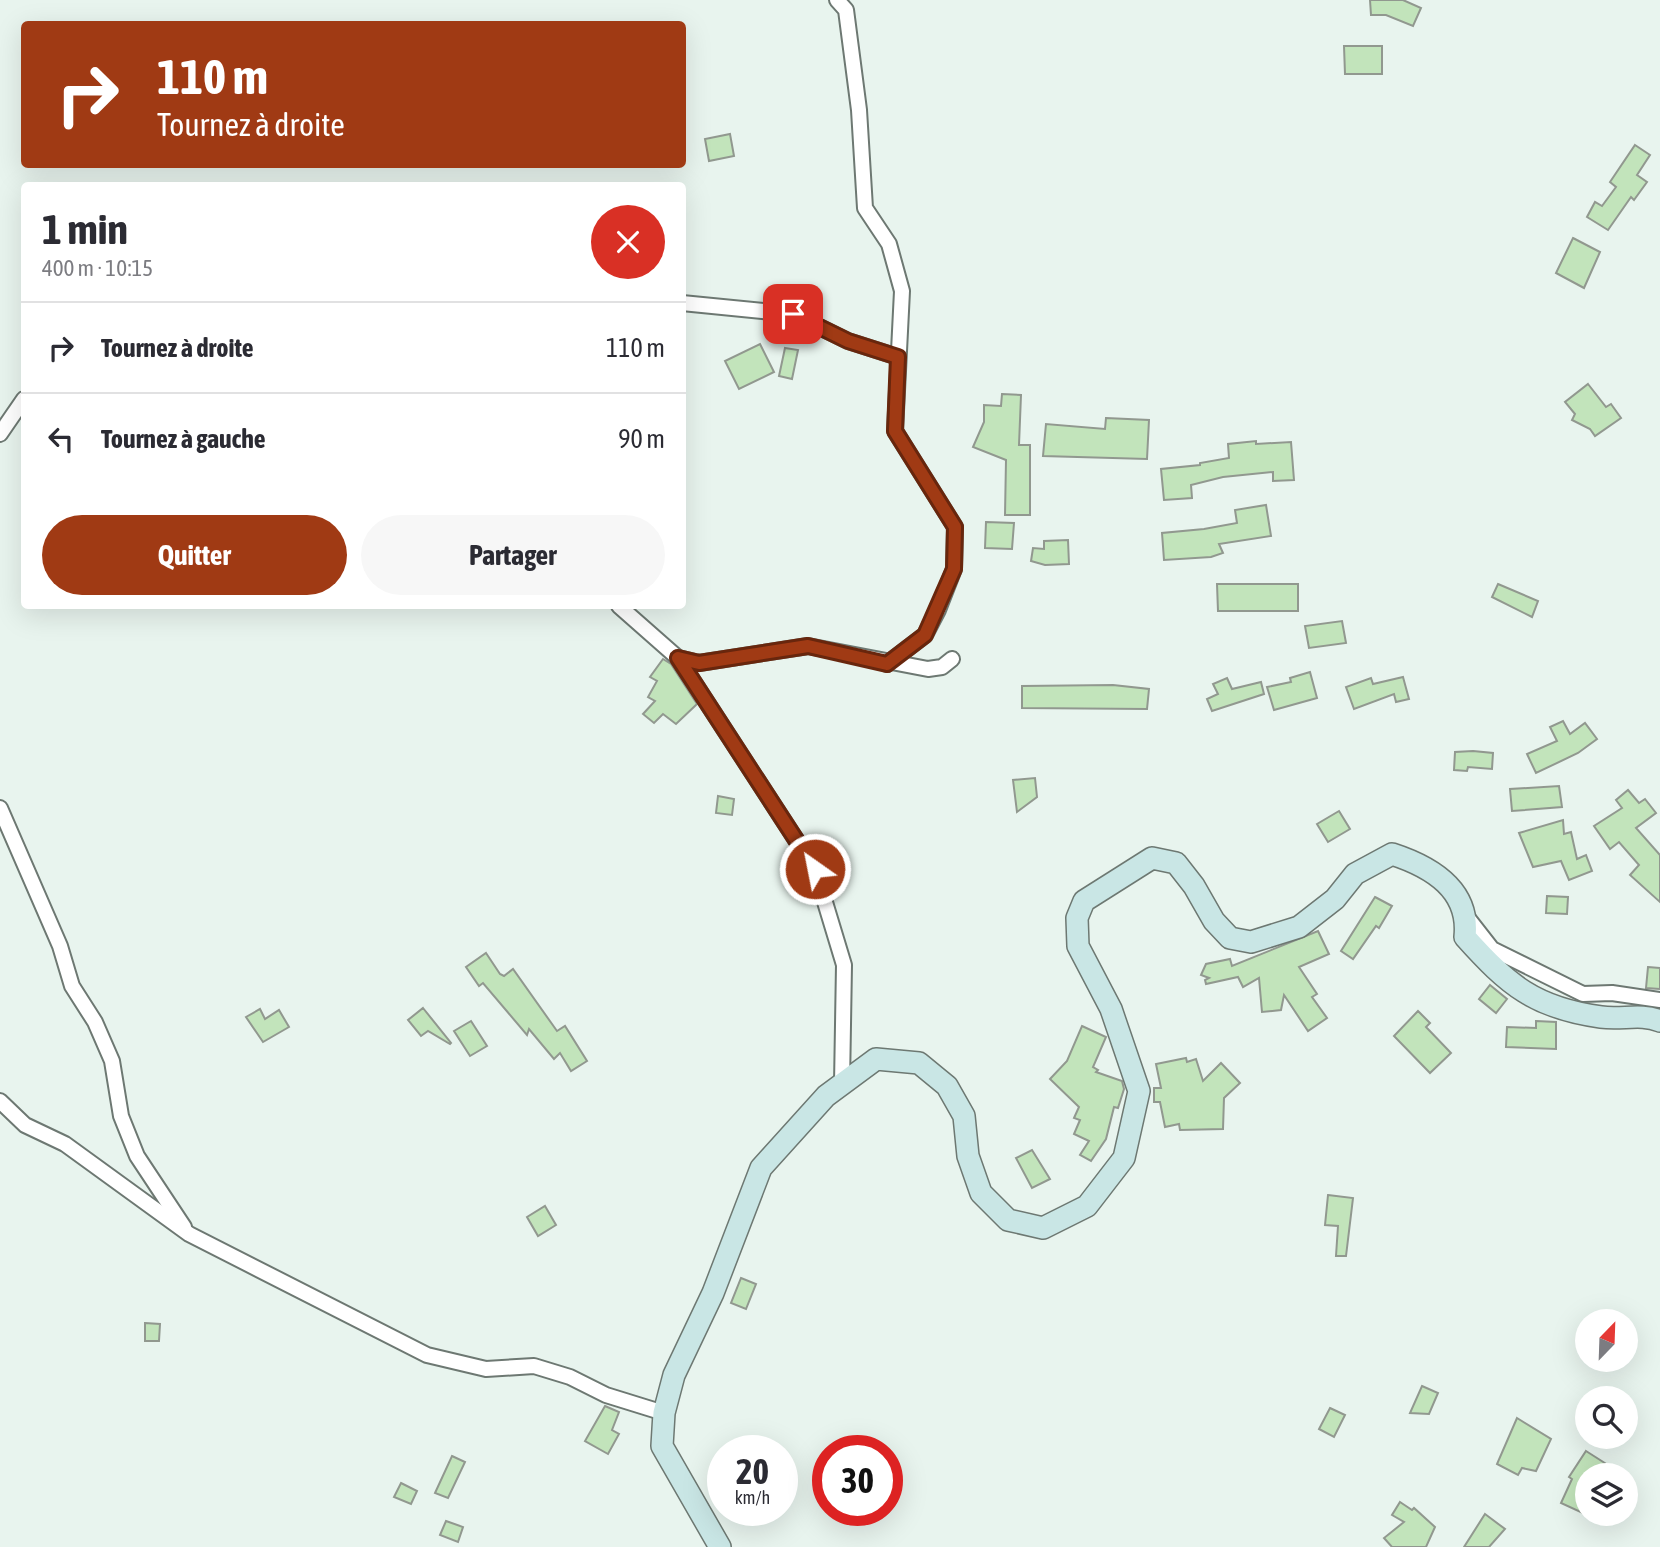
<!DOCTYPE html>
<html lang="fr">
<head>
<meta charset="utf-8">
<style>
	body { margin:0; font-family:"Asap Condensed",sans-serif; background:#f7f7f7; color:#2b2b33; height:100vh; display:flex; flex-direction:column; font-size:26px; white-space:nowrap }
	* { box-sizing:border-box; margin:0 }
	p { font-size:23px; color:#7c7c81 }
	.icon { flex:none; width:38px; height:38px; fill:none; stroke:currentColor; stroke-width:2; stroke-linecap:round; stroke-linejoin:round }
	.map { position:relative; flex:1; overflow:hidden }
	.panel { position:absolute; left:21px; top:182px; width:665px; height:427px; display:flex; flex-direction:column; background:#fff; border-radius:7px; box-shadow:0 7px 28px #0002 }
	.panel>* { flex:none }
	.guide { position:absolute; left:21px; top:21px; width:665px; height:147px; border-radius:7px; box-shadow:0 7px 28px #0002; background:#a03a14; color:#fff; overflow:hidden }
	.needle { width:46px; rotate:23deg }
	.tools { position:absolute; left:1575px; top:1309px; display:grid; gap:14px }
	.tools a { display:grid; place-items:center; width:63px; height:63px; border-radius:50%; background:#fff; box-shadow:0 7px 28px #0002; font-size:35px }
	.speed { position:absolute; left:707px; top:1435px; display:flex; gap:14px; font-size:35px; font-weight:700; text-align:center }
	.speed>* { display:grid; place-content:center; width:91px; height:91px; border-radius:50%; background:#fff; box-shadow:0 7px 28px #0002; line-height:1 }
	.speed small { font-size:18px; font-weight:400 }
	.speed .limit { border:10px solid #d22; background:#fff; color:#111 }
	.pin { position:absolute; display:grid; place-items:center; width:60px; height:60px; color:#fff; margin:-30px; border-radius:14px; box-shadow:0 4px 10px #0006 }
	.me { position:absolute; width:77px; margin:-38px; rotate:327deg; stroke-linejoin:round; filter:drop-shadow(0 0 5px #0008) }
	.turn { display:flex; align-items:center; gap:24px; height:147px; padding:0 21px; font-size:32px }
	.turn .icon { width:91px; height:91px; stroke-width:2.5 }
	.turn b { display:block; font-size:49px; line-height:60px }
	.round { display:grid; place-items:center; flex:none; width:74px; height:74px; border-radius:37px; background:#f7f7f7 }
	.headline { display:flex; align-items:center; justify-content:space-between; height:119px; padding:0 21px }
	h1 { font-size:42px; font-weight:700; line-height:52px }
	.primary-button { display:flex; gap:14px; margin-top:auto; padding:14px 21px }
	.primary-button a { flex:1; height:80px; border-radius:42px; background:#a03a14; color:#fff; font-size:28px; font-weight:700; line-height:80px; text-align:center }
	.primary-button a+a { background:#f7f7f7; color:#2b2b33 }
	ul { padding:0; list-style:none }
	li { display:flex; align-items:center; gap:21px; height:91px; padding:0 21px; border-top:2px solid #e1e1e2 }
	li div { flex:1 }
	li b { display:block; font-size:26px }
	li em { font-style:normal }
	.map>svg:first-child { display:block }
</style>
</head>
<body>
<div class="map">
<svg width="1660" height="1547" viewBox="0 0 1660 1547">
	<rect width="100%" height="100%" fill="#e8f4ee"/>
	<!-- building -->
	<g fill="#c2e4bb" stroke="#91988f" stroke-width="2">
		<path d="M1370 0H1403L1421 8 1413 26 1386 15H1371Z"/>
		<path d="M1344 46H1382V74H1345Z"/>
		<path d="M730 134 734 156 709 161 705 139Z"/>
		<path d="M1635 145 1650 155 1637 175 1647 182 1634 200 1631 197 1608 230 1587 217 1595 202 1602 206 1616 187 1610 182Z"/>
		<path d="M1573 238 1600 252 1584 288 1556 273Z"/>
		<path d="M760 344 774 372 739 389 725 361Z"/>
		<path d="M785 348 798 350 792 379 779 376Z"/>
		<path d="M1588 384 1606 407 1611 404 1621 418 1595 436 1590 429 1572 420 1575 414 1565 402Z"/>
		<path d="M1002 394 1021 395 1019 445H1030V515H1005L1006 460 973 447 984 422V405L1001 406Z"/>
		<path d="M1106 418 1149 420 1147 459 1043 456 1046 424 1105 429Z"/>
		<path d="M1256 441V444L1291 442 1294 480 1273 481V472L1223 477 1191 485 1192 498 1164 500 1161 469 1200 465V463L1229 458 1228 444Z"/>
		<path d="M1266 505 1271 536 1219 544 1223 553 1211 557 1164 560 1162 533 1204 529 1237 523 1235 510Z"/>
		<path d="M986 522 1014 523 1012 549 985 548Z"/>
		<path d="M1068 540 1069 564 1045 565 1031 561 1033 548 1044 549V541Z"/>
		<path d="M1217 584H1298V611H1218Z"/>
		<path d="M1498 584 1538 601 1532 617 1492 597Z"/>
		<path d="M1342 621 1346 643 1309 648 1305 626Z"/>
		<path d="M663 659 671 664 697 704 676 724 663 714 654 723 643 714 655 701 648 697 657 681 650 677Z"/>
		<path d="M1310 672 1317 698 1274 710 1267 687 1291 682 1290 678Z"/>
		<path d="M1403 677 1409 699 1396 702 1394 694 1354 709 1346 687 1371 678 1373 684Z"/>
		<path d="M1227 678 1232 689 1261 682 1264 694 1212 711 1207 699 1218 694 1213 684Z"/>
		<path d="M1113 685 1149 689 1147 709 1022 708V686Z"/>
		<path d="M1563 721 1570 734 1585 723 1597 739 1578 753 1536 773 1527 754 1557 741 1550 727Z"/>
		<path d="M1473 751 1493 753 1492 769 1468 767 1467 771 1454 770 1455 752Z"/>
		<path d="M1035 778 1037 797 1017 812 1013 780Z"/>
		<path d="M1559 786 1562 807 1512 811 1510 789Z"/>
		<path d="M1628 790 1639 803 1645 799 1656 813 1636 828 1660 855V902L1630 875 1639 865 1619 842 1610 849 1594 826 1622 808 1616 800Z"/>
		<path d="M718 796 734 799 732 815 716 813Z"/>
		<path d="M1339 811 1350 829 1328 842 1317 824Z"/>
		<path d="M1563 820 1564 834 1571 832 1577 859 1586 855 1592 871 1569 880 1561 861 1533 867 1519 833Z"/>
		<path d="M1547 896 1568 897 1567 914 1546 913Z"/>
		<path d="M1375 897 1392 906 1379 928 1376 926 1353 959 1341 951Z"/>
		<path d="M1318 931 1329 954 1299 967 1317 994 1312 997 1327 1018 1308 1031 1284 995 1281 1010 1262 1012 1259 978 1243 987 1238 977 1206 984 1205 980 1209 978 1201 975 1206 964 1230 959 1232 966Z"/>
		<path d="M486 953 500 974 504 976 513 969 557 1031 565 1026 587 1061 571 1071 560 1053 554 1059 529 1029 527 1035 483 983 479 986 466 967Z"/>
		<path d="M1648 967 1660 968V989L1646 988Z"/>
		<path d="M1490 985 1507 999 1496 1013 1479 999Z"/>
		<path d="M423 1008 451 1043 450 1044 428 1031 421 1036 408 1020Z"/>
		<path d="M260 1009 265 1019 279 1010 289 1027 263 1042 246 1017Z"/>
		<path d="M1418 1011 1430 1023 1426 1027 1451 1053 1430 1073 1394 1036Z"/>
		<path d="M471 1021 487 1046 470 1056 454 1031Z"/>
		<path d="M1536 1021 1556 1022V1049L1506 1047 1507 1027 1536 1028Z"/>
		<path d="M1082 1026 1106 1037 1093 1067 1098 1070 1096 1072 1122 1081 1124 1089 1118 1108 1114 1107 1106 1139 1091 1161 1080 1155 1089 1141 1074 1134 1080 1120 1074 1118 1079 1107 1050 1079 1067 1061Z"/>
		<path d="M1186 1058 1187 1062 1196 1059 1203 1081 1221 1063 1240 1083 1224 1098 1223 1129 1180 1130 1179 1124 1165 1127 1160 1102H1154V1088H1161L1156 1064Z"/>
		<path d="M1032 1150 1050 1179 1032 1188 1016 1158Z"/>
		<path d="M1328 1195 1353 1198 1346 1256H1336L1338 1226 1325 1225Z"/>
		<path d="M545 1206 556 1225 538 1236 527 1217Z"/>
		<path d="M741 1278 756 1284 746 1309 731 1303Z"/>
		<path d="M145 1323 160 1324 159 1341H145Z"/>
		<path d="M1422 1386 1438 1393 1429 1414 1410 1413Z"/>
		<path d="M605 1406 619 1412 612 1430 619 1434 608 1454 585 1441Z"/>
		<path d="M1330 1408 1345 1415 1334 1437 1319 1429Z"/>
		<path d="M1517 1418 1551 1439 1536 1471 1522 1468 1518 1475 1497 1464Z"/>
		<path d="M1586 1451 1611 1467 1605 1475H1587V1515L1561 1503 1572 1479 1569 1477Z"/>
		<path d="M452 1456 465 1462 448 1498 435 1493Z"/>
		<path d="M401 1483 417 1491 411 1504 394 1497Z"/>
		<path d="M1400 1502 1412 1510 1414 1508 1435 1527 1426 1547H1392L1384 1538 1404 1522 1392 1515Z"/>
		<path d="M1485 1514 1505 1529 1489 1547H1464Z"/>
		<path d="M446 1521 463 1527 458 1542 440 1535Z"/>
	</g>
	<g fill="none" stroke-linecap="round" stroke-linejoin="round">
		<!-- street casing -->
		<g stroke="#6d7872" stroke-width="18">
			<g id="street">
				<path d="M837 0 846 10 859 110 865 208 889 244 902 291 895 431 955 527 954 569 938 610 925 635 887 664"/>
				<path d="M682 303 793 314 848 341 898 357"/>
				<path d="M0 434 24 399"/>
				<path d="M619 606 678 658 815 869 844 965 842 1084"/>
				<path d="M678 658 699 663 808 646 928 669 942 667 952 659"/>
				<path d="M0 808 60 946 72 986 95 1022 112 1061 121 1116 137 1156 184 1227"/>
				<path d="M1467 917 1492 949 1583 994 1612 993 1660 1000"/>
				<path d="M0 1101 25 1125 65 1144 189 1234 427 1355 486 1369 534 1366 570 1377 606 1395 664 1413"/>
			</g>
		</g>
		<!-- secondary casing -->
		<g stroke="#6d7872" stroke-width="24">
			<path id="secondary" d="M720 1547 662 1446 664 1413 674 1375 713 1293 761 1168 826 1096 876 1059 919 1063 947 1086 964 1116 968 1156 981 1193 1008 1220 1043 1228 1087 1206 1124 1158 1139 1091 1111 1009 1078 946 1077 918 1084 901 1152 858 1176 863 1194 886 1214 921 1230 938 1251 942 1299 927 1335 899 1355 874 1392 854C1432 867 1470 890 1465 937 1508 985 1535 1008 1601 1017 1622 1020 1641 1013 1660 1021"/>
		</g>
		<!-- street -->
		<use href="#street" stroke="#fff" stroke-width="14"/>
		<!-- secondary -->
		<use href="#secondary" stroke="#c9e6e5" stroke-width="21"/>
	</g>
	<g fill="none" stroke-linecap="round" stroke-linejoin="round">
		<!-- route casing -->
		<g stroke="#68260d" stroke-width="18">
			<path id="route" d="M793 314 848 341 898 357 895 431 955 527 954 569 925 635 887 664 808 646 699 663 678 658 815 869"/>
		</g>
		<!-- route -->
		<use href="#route" stroke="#a03a14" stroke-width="12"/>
	</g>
</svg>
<div class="tools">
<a><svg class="needle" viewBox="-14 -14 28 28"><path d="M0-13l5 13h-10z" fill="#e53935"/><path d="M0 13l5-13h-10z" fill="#7c7c81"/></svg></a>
<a><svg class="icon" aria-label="search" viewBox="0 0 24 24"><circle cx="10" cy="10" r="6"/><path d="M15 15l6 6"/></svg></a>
<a><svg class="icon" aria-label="layers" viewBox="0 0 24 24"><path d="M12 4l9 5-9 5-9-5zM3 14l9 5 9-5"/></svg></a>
</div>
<div class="speed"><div>20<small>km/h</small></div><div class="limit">30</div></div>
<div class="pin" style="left:793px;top:314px;background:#d93025"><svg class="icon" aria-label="arrive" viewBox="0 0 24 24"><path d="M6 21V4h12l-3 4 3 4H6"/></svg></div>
<svg class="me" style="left:815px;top:869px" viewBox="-20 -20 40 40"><circle r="17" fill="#a03a14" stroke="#fff" stroke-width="3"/><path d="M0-11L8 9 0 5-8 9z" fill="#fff"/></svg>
<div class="guide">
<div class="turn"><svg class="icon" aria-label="right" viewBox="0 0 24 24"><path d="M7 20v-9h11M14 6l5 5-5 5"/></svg><div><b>110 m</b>Tournez à droite</div></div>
</div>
<section class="panel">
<div class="headline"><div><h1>1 min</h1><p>400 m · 10:15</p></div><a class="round" style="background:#d93025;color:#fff"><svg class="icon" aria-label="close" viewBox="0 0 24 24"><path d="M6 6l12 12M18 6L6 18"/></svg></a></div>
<ul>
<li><svg class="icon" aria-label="right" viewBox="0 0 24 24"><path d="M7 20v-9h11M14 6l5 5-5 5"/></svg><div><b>Tournez à droite</b></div><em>110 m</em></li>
<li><svg class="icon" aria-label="left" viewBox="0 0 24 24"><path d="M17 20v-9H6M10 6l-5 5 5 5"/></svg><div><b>Tournez à gauche</b></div><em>90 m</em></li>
</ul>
<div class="primary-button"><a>Quitter</a><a>Partager</a></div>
</section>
</div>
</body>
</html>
